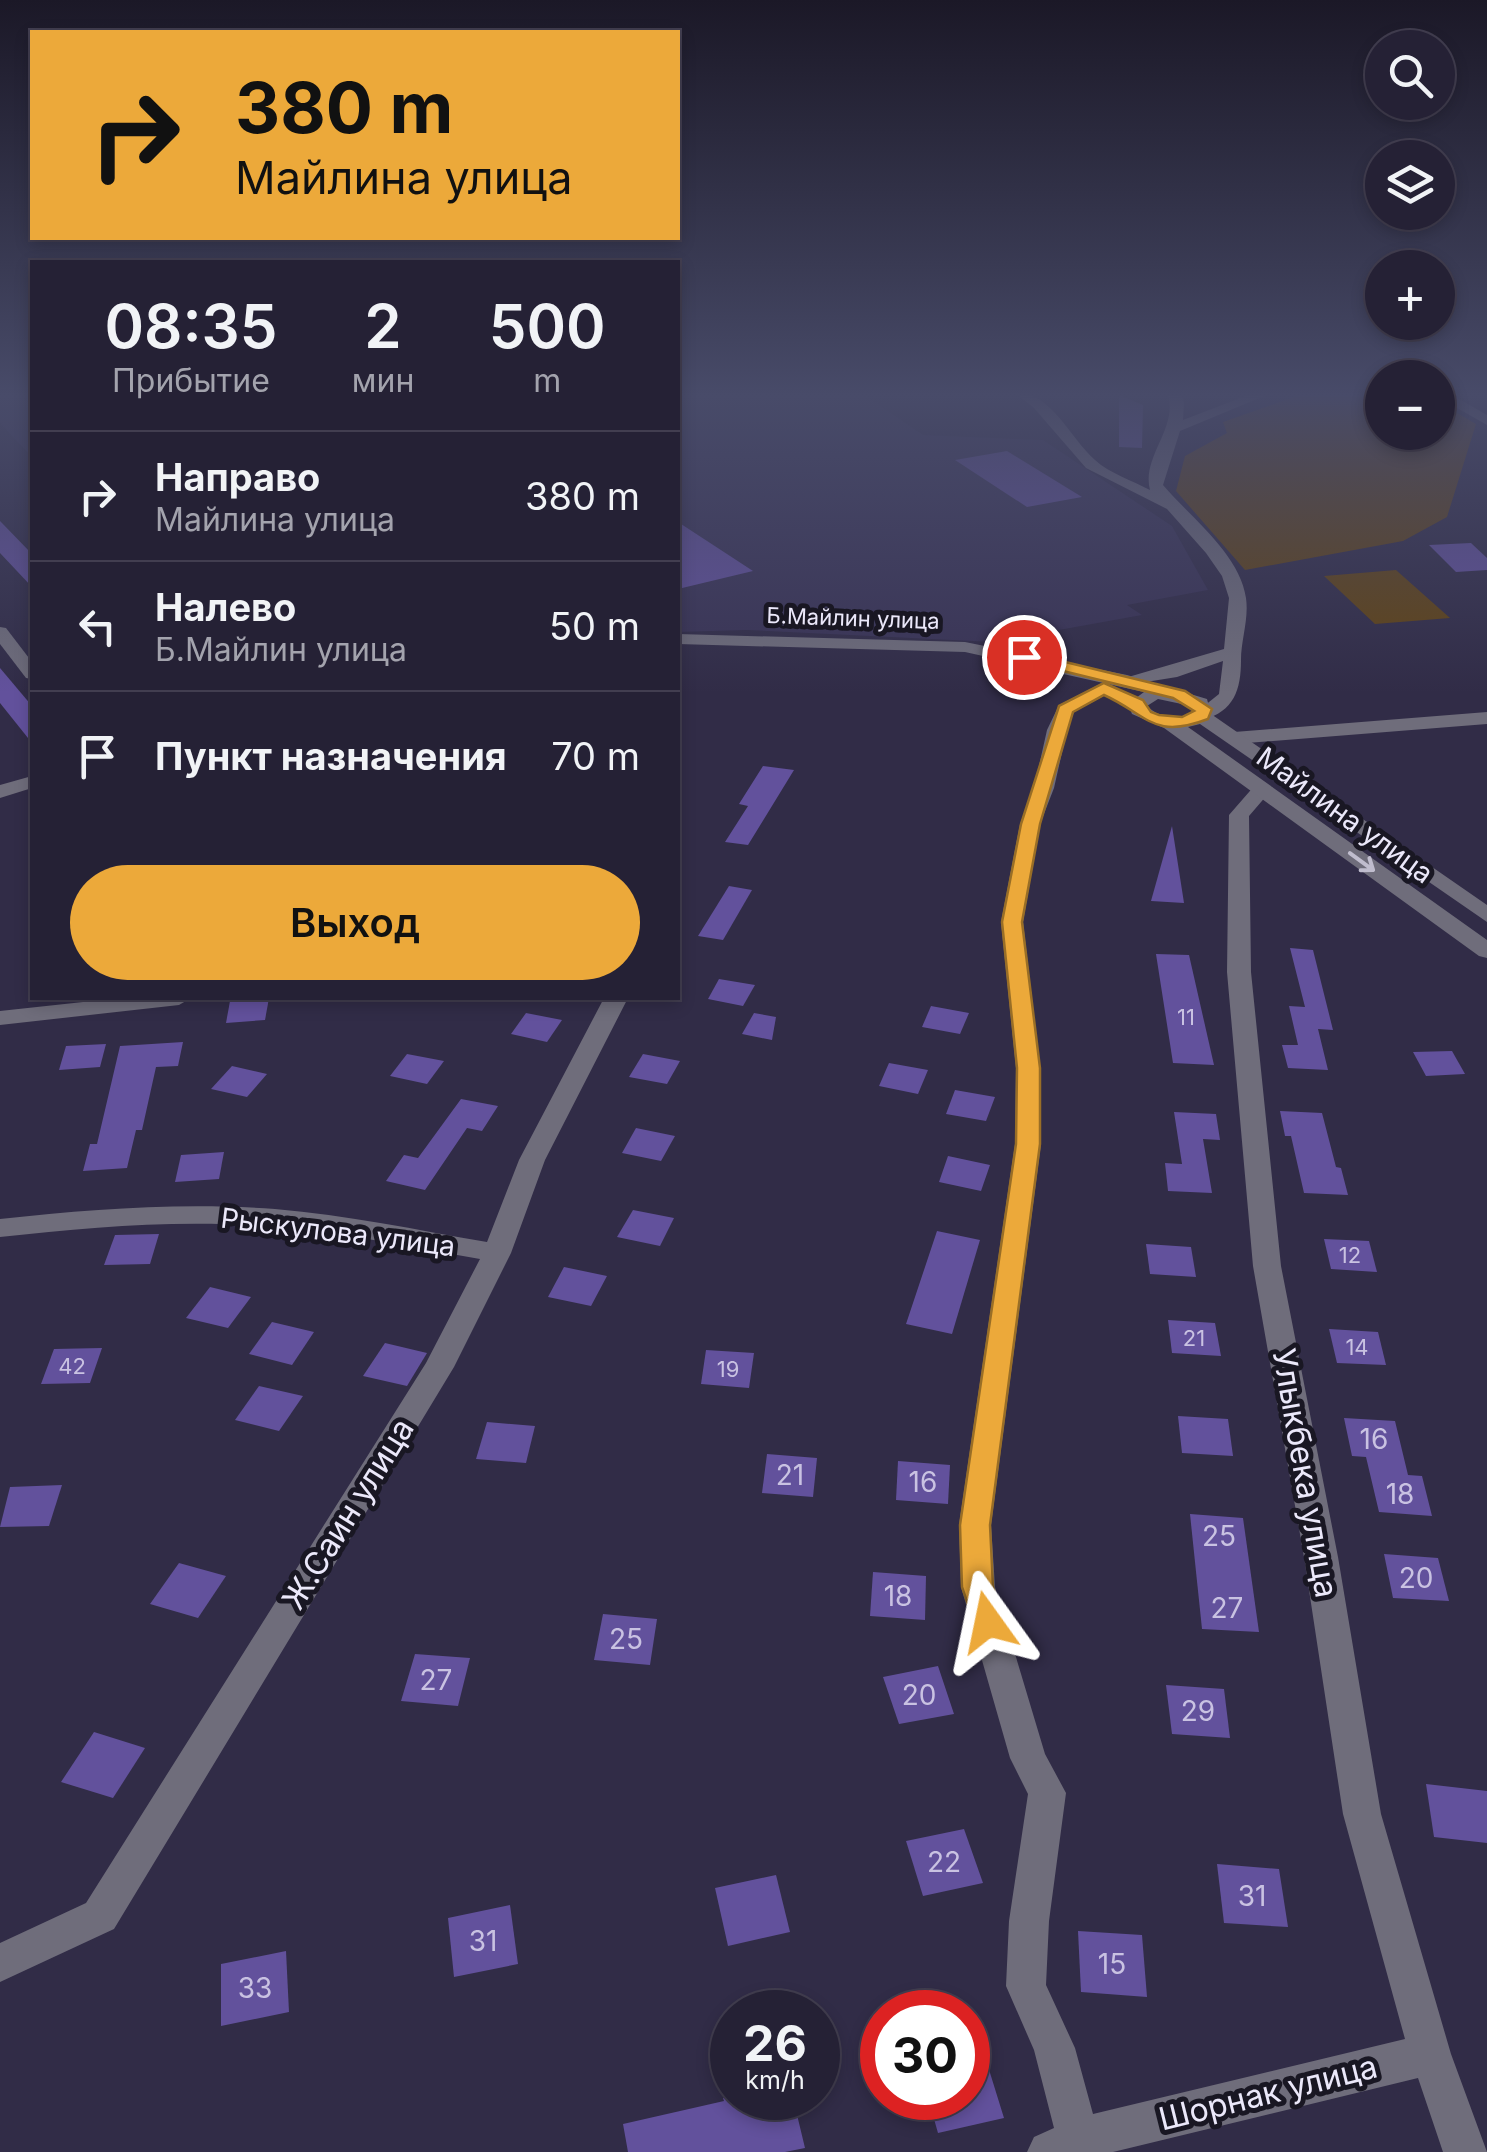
<!DOCTYPE html>
<html lang="ru">
<head>
<meta charset="utf-8">
<style>
	body { margin:0; font-family:Inter,sans-serif; background:#2d293d; color:#f1f3f6; height:100vh; display:flex; flex-direction:column; font-size:38px; white-space:nowrap }
	* { box-sizing:border-box; margin:0 }
	p { font-size:32px; color:#a3a3ad }
	.icon { flex:none; width:55px; height:55px; fill:none; stroke:currentColor; stroke-width:2; stroke-linecap:round; stroke-linejoin:round }
	.map { position:relative; flex:1; overflow:hidden }
	.drawer { position:absolute; left:30px; top:260px; width:650px; height:740px; display:flex; flex-direction:column; background:#252135; border-radius:0px; box-shadow:0 5px 15px #0003,0 0 0 2px #423e50 }
	.drawer>* { flex:none }
	.banner { position:absolute; left:30px; top:30px; width:650px; height:210px; border-radius:0px; box-shadow:0 5px 15px #0003,0 0 0 2px #423e50; background:#eca93a; color:#111; overflow:hidden }
	.tools { position:absolute; left:1365px; top:30px; display:grid; gap:20px }
	.tools a { display:grid; place-items:center; width:90px; height:90px; border-radius:50%; background:#252135; box-shadow:0 5px 15px #0003,0 0 0 2px #423e50; font-size:50px }
	.speed { position:absolute; left:710px; top:1990px; display:flex; gap:20px; font-size:50px; font-weight:700; text-align:center }
	.speed>* { display:grid; place-content:center; width:130px; height:130px; border-radius:50%; background:#252135; box-shadow:0 5px 15px #0003,0 0 0 2px #423e50; line-height:1 }
	.speed small { font-size:25px; font-weight:400 }
	.speed .limit { border:15px solid #d22; background:#fff; color:#111 }
	.pin { position:absolute; display:grid; place-items:center; width:85px; height:85px; color:#fff; margin:-42px; border:5px solid #fff; border-radius:50%; box-shadow:0 2px 10px #0007 }
	.me { position:absolute; width:110px; margin:-55px; rotate:348deg; stroke-linejoin:round; filter:drop-shadow(0 0 8px #0008) }
	.turn { display:flex; align-items:center; gap:35px; height:210px; padding:0 40px; font-size:45px }
	.turn .icon { width:130px; height:130px; stroke-width:2.5 }
	.turn b { display:block; font-size:70px; line-height:85px }
	.eta { display:flex; justify-content:space-evenly; align-items:center; height:170px; text-align:center }
	.eta b { font-size:60px; font-weight:600; line-height:70px }
	.cta { display:flex; gap:20px; margin-top:auto; padding:20px 40px }
	.cta a { flex:1; height:115px; border-radius:60px; background:#eca93a; color:#111; font-size:40px; font-weight:600; line-height:115px; text-align:center }
	ul { padding:0; list-style:none }
	li { display:flex; align-items:center; gap:30px; height:130px; padding:0 40px; border-top:2px solid #423e50 }
	li div { flex:1 }
	li b { display:block; font-size:38px }
	li em { font-style:normal }
	.map>svg:first-child { display:block }
</style>
</head>
<body>
<div class="map">
<svg width="1487" height="2152" viewBox="0 0 1487 2152">
	<rect width="100%" height="100%" fill="#312c47"/>
	<!-- built -->
	<g fill="#393355">
		<path d="M0 392H32V457L0 423Z"/>
		<path d="M678 392H860L923 435 1043 440 1172 526 1208 590 1127 605 1142 615 993 642 747 630 678 632Z"/>
	</g>
	<!-- green -->
	<g fill="#614313">
		<path d="M1308 392H1382V432H1438V402L1476 424 1447 517 1403 541 1245 570 1176 491 1185 456 1227 433 1223 422Z"/>
		<path d="M1396 570 1450 618 1375 624 1324 576Z"/>
	</g>
	<!-- building -->
	<g fill="#62519c">
		<path d="M1119 395 1143 405 1142 448 1119 447Z"/>
		<path d="M1007 451 1082 497 1027 507 955 460Z"/>
		<path d="M0 521 32 554V587L0 553Z"/>
		<path d="M678 522 753 571 678 589Z"/>
		<path d="M1471 543 1487 558V570L1456 572 1429 545Z"/>
		<path d="M0 668 32 706V743L0 703Z"/>
		<path d="M763 766 794 770 748 845 725 842 748 806 739 804Z"/>
		<path d="M1172 826 1184 903 1151 901Z"/>
		<path d="M729 886 752 890 723 940 698 936Z"/>
		<path d="M1290 948 1313 950 1333 1030 1318 1029 1328 1070 1288 1068 1282 1045H1298L1289 1006 1305 1007Z"/>
		<path d="M1156 954 1189 955 1214 1065 1173 1063Z"/>
		<path d="M719 979 755 985 743 1006 708 999Z"/>
		<path d="M269 998 265 1020 226 1023 230 1001Z"/>
		<path d="M931 1006 969 1013 960 1034 922 1027Z"/>
		<path d="M526 1013 562 1020 547 1042 511 1034Z"/>
		<path d="M754 1013 776 1017 772 1040 742 1034Z"/>
		<path d="M183 1042 178 1066 156 1067 142 1130H136L127 1168 83 1171 90 1144H97L120 1046Z"/>
		<path d="M106 1044 100 1067 59 1070 66 1046Z"/>
		<path d="M1452 1051 1465 1074 1426 1076 1413 1052Z"/>
		<path d="M407 1054 444 1061 427 1084 390 1076Z"/>
		<path d="M643 1054 680 1061 667 1084 629 1077Z"/>
		<path d="M889 1063 928 1070 918 1094 879 1086Z"/>
		<path d="M232 1066 267 1074 247 1097 211 1089Z"/>
		<path d="M955 1090 995 1097 986 1121 946 1114Z"/>
		<path d="M461 1099 498 1106 482 1131 467 1128 425 1190 386 1181 404 1155 418 1158Z"/>
		<path d="M1280 1111 1322 1113 1336 1167 1341 1168 1348 1195 1304 1193 1291 1136H1285Z"/>
		<path d="M1174 1112 1216 1114 1220 1140 1203 1139 1212 1193 1168 1191 1165 1163 1182 1164Z"/>
		<path d="M636 1128 675 1136 661 1161 622 1153Z"/>
		<path d="M224 1152 219 1179 175 1182 181 1155Z"/>
		<path d="M948 1156 990 1165 981 1191 939 1182Z"/>
		<path d="M633 1210 674 1218 660 1246 617 1237Z"/>
		<path d="M937 1231 980 1240 952 1334 906 1324Z"/>
		<path d="M159 1234 150 1264 104 1265 115 1235Z"/>
		<path d="M1324 1239 1369 1241 1377 1272 1331 1269Z"/>
		<path d="M1146 1244 1191 1247 1196 1277 1150 1274Z"/>
		<path d="M564 1267 607 1276 591 1306 548 1297Z"/>
		<path d="M210 1287 251 1297 228 1328 186 1318Z"/>
		<path d="M1168 1320 1215 1323 1221 1356 1172 1353Z"/>
		<path d="M272 1322 314 1332 292 1365 249 1354Z"/>
		<path d="M1329 1329 1378 1332 1386 1365 1337 1363Z"/>
		<path d="M385 1343 427 1353 407 1386 363 1376Z"/>
		<path d="M102 1348 90 1383 41 1384 54 1349Z"/>
		<path d="M706 1350 754 1353 749 1388 701 1384Z"/>
		<path d="M259 1386 303 1396 279 1431 235 1420Z"/>
		<path d="M1178 1416 1228 1419 1233 1456 1182 1453Z"/>
		<path d="M1344 1418 1395 1421 1408 1475 1422 1476 1432 1516 1379 1512 1366 1457 1352 1456Z"/>
		<path d="M487 1422 535 1426 526 1463 476 1459Z"/>
		<path d="M767 1454 817 1458 813 1497 762 1493Z"/>
		<path d="M898 1461 950 1465 948 1504 896 1500Z"/>
		<path d="M62 1485 49 1526 0 1527 10 1487Z"/>
		<path d="M1190 1514 1243 1518 1259 1632 1202 1629Z"/>
		<path d="M1384 1554 1438 1558 1449 1601 1393 1598Z"/>
		<path d="M179 1563 226 1576 198 1618 150 1604Z"/>
		<path d="M873 1572 926 1576 925 1620 870 1616Z"/>
		<path d="M603 1614 657 1619 650 1665 594 1660Z"/>
		<path d="M415 1654 470 1658 458 1706 401 1701Z"/>
		<path d="M938 1666 954 1714 899 1724 883 1677Z"/>
		<path d="M1166 1685 1224 1689 1230 1738 1172 1734Z"/>
		<path d="M94 1732 145 1748 113 1798 61 1782Z"/>
		<path d="M1426 1784 1487 1791V1843L1434 1837Z"/>
		<path d="M964 1829 983 1883 923 1896 906 1841Z"/>
		<path d="M1217 1864 1279 1869 1288 1927 1224 1923Z"/>
		<path d="M776 1875 790 1932 728 1946 715 1888Z"/>
		<path d="M510 1905 518 1964 454 1977 448 1918Z"/>
		<path d="M1078 1931 1142 1935 1147 1997 1081 1992Z"/>
		<path d="M286 1951 289 2012 221 2026V1964Z"/>
		<path d="M968 2018H973L1004 2118 938 2133 928 2098H968Z"/>
		<path d="M723 2098H793L805 2148 785 2152H628L623 2124 724 2101Z"/>
	</g>
	<g fill="none" stroke-linecap="round" stroke-linejoin="round">
		<!-- minor -->
		<g fill="#6f6d7b" fill-rule="evenodd">
			<path d="M1014 392C1052 392 1069 437 1095 460 1109 473 1133 481 1150 490 1141 456 1180 427 1167 392H1180L1184 402 1183 420 1256 392H1274L1180 431 1163 485C1190 517 1240 554 1246 598 1249 619 1241 640 1241 660 1241 690 1234 711 1203 720L1194 714 1219 694 1223 661 1177 677 1127 685 1118 680 1224 649 1229 598 1222 576 1206 553 1167 509 1086 468 1034 408Z"/>
			<path d="M1438 392H1447L1487 415V425L1438 397Z"/>
			<path d="M0 627 6 628 32 662V679L26 678 0 644Z"/>
			<path d="M1104 682 1113 688 1111 692 1074 712 1067 730 1054 788 1040 824 1023 922 1040 1068 1041 1144 991 1525 995 1587 1045 1754 1066 1793 1049 1921 1046 1985 1075 2048 1093 2114 1405 2039 1343 1814 1304 1557 1253 1266 1227 972 1229 815 1256 784 1263 782 1273 788 1249 816 1251 972 1281 1266 1338 1557 1381 1814 1451 2054 1487 2152H1443L1418 2078 1113 2152H1027L1034 2137 1054 2128 1034 2050 1006 1986 1009 1921 1028 1794 1010 1758 961 1587 959 1525 1015 1144 1016 1068 1001 922 1020 824 1034 788 1047 730 1059 705Z"/>
			<path d="M1487 712V724L1234 744 1224 738 1234 732Z"/>
			<path d="M120 998H191L179 1005 0 1025V1011Z"/>
			<path d="M604 998H628L545 1160 511 1253 454 1367 114 1929 0 1982V1943L86 1903 426 1363 480 1259C412 1247 344 1233 275 1227 183 1219 91 1227 0 1237V1219C91 1209 183 1202 275 1209 347 1215 417 1230 487 1242L519 1160Z"/>
		</g>
		<!-- tertiary -->
		<g fill="#6f6d7b" fill-rule="evenodd">
			<path d="M678 634 965 642 1127 675 1207 699 1211 714 1487 905V922L1200 724 1188 727 1487 940V958L1479 956 1164 728 1132 714 1128 704 1144 692 965 652 678 644ZM1158 699 1191 706 1192 713C1176 721 1160 718 1147 706Z"/>
			<path d="M32 776V788L0 798V785Z"/>
		</g>
	</g>
	<!-- one-way arrows -->
	<defs><path id="oneway-shaft" d="M-6 0H5M1.5-3L5.5 0L1.5 3" fill="none" stroke-width="1.6" stroke-linecap="round" stroke-linejoin="round" transform="scale(2.5)"/></defs>
	<use stroke="#c0bdce" href="#oneway-shaft" transform="translate(1362 862) rotate(36)"/>
	<!-- sky -->
	<linearGradient id="sky" x2="0" y2="1"><stop stop-color="#1b1827"/><stop offset="0.57" stop-color="#484b69"/><stop offset="1" stop-color="#484b69" stop-opacity="0"/></linearGradient>
	<rect width="1487" height="693" fill="url(#sky)"/>
	<!-- route -->
	<path fill="#eca93a" stroke="#996e26" stroke-width="2.5" d="M1024 652 1185 691 1212 709 1208 719C1153 740 1148 715 1104 695L1073 712 1040 824 1022 922 1040 1068V1144L990 1525 993 1587 1003 1622 999 1631 988 1634 977 1631 962 1587 960 1525 1016 1144 1017 1068 1002 922 1021 824 1059 706 1104 683 1143 700 1151 712 1159 715 1182 717 1194 711 1173 698 1018 660V654Z"/>
	<g text-anchor="middle" stroke-width="10" stroke-linejoin="round" paint-order="stroke">
		<!-- far-street labels -->
		<g font-size="22" fill="#ebe8fa" stroke="#191723">
			<text transform="translate(853 618) rotate(2)" y="8">Б.Майлин улица</text>
		</g>
		<!-- number labels -->
		<g font-size="22" fill="#c9c2e2">
			<text x="1186" y="1025">11</text>
			<text x="1350" y="1263">12</text>
			<text x="1194" y="1346">21</text>
			<text x="1357" y="1355">14</text>
			<text x="72" y="1374">42</text>
			<text x="728" y="1377">19</text>
		</g>
		<!-- street labels -->
		<g font-size="28" fill="#ebe8fa" stroke="#191723">
			<text transform="translate(1345 815) rotate(36)" y="10">Майлина улица</text>
			<text transform="translate(338 1232) rotate(7)" y="10">Рыскулова улица</text>
		</g>
		<!-- near-number labels -->
		<g font-size="28" fill="#c9c2e2">
			<text x="1374" y="1449">16</text>
			<text x="790" y="1485">21</text>
			<text x="923" y="1492">16</text>
			<text x="1400" y="1504">18</text>
			<text x="1219" y="1546">25</text>
			<text x="1416" y="1588">20</text>
			<text x="898" y="1606">18</text>
			<text x="1227" y="1618">27</text>
			<text x="626" y="1649">25</text>
			<text x="436" y="1690">27</text>
			<text x="919" y="1705">20</text>
			<text x="1198" y="1721">29</text>
			<text x="944" y="1872">22</text>
			<text x="1252" y="1906">31</text>
			<text x="483" y="1951">31</text>
			<text x="1112" y="1974">15</text>
			<text x="255" y="1998">33</text>
		</g>
		<!-- near-street labels -->
		<g font-size="32" fill="#ebe8fa" stroke="#191723">
			<text transform="translate(1305 1473) rotate(80)" y="11">Улыкбека улица</text>
			<text transform="translate(348 1514) rotate(-58)" y="11">Ж.Саин улица</text>
			<text transform="translate(1268 2093) rotate(-14)" y="11">Шорнак улица</text>
		</g>
	</g>
</svg>
<div class="tools">
<a><svg class="icon" aria-label="search" viewBox="0 0 24 24"><circle cx="10" cy="10" r="6"/><path d="M15 15l6 6"/></svg></a>
<a><svg class="icon" aria-label="layers" viewBox="0 0 24 24"><path d="M12 4l9 5-9 5-9-5zM3 14l9 5 9-5"/></svg></a>
<a>+</a>
<a>−</a>
</div>
<div class="speed"><div>26<small>km/h</small></div><div class="limit">30</div></div>
<div class="pin" style="left:1024px;top:657px;background:#d93025"><svg class="icon" aria-label="arrive" viewBox="0 0 24 24"><path d="M6 21V4h12l-3 4 3 4H6"/></svg></div>
<svg class="me" style="left:988px;top:1622px" viewBox="-20 -20 40 40"><path d="M0-17L14 15 0 8-14 15z" fill="#eca93a" stroke="#fff" stroke-width="4"/></svg>
<div class="banner">
<div class="turn"><svg class="icon" aria-label="right" viewBox="0 0 24 24"><path d="M7 20v-9h11M14 6l5 5-5 5"/></svg><div><b>380 m</b>Майлина улица</div></div>
</div>
<section class="drawer">
<div class="eta">
<div><b>08:35</b><p>Прибытие</p></div>
<div><b>2</b><p>мин</p></div>
<div><b>500</b><p>m</p></div>
</div>
<ul>
<li><svg class="icon" aria-label="right" viewBox="0 0 24 24"><path d="M7 20v-9h11M14 6l5 5-5 5"/></svg><div><b>Направо</b><p>Майлина улица</p></div><em>380 m</em></li>
<li><svg class="icon" aria-label="left" viewBox="0 0 24 24"><path d="M17 20v-9H6M10 6l-5 5 5 5"/></svg><div><b>Налево</b><p>Б.Майлин улица</p></div><em>50 m</em></li>
<li><svg class="icon" aria-label="arrive" viewBox="0 0 24 24"><path d="M6 21V4h12l-3 4 3 4H6"/></svg><div><b>Пункт назначения</b></div><em>70 m</em></li>
</ul>
<div class="cta"><a>Выход</a></div>
</section>
</div>
</body>
</html>
